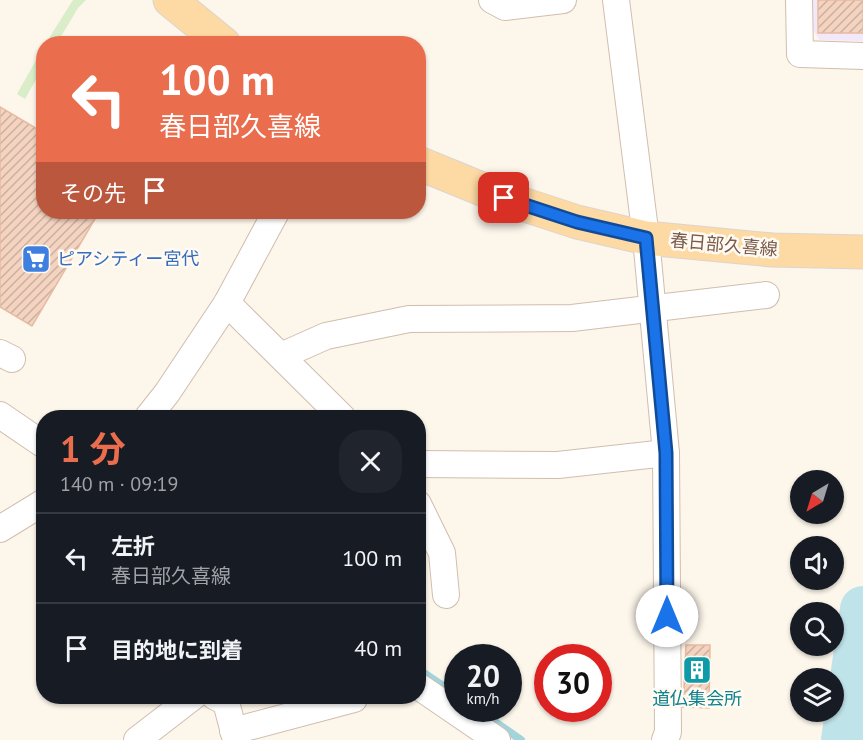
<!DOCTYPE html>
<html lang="ja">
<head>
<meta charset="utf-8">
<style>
	body { margin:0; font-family:"PT Sans","Noto Sans JP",sans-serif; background:#20242c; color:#f1f3f6; height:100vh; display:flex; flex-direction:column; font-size:22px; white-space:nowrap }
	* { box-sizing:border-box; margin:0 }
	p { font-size:20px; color:#9ea1a6 }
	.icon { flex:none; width:33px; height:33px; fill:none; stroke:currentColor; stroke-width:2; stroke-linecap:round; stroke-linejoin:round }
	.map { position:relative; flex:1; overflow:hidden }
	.side { position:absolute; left:36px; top:410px; width:390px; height:294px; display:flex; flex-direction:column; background:#171b24; border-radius:24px; box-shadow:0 2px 4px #0004 }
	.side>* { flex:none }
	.top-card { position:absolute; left:36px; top:36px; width:390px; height:183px; border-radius:24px; box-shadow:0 2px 4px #0004; background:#ea6d4d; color:#fff; overflow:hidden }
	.needle { width:39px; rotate:218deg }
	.controls { position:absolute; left:790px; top:470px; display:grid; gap:12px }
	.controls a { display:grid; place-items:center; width:54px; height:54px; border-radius:50%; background:#171b24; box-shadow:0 2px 4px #0004; font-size:30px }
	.speed { position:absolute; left:444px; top:644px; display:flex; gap:12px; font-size:30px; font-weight:700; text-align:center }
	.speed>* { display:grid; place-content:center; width:78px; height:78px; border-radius:50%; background:#171b24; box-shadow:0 2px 4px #0004; line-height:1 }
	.speed small { font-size:15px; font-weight:400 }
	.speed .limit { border:9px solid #d22; background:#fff; color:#111 }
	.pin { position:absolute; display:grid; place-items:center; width:51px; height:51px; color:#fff; margin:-26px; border-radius:12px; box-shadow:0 3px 9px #0006 }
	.me { position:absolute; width:66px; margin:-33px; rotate:0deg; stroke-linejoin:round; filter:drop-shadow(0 0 4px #0008) }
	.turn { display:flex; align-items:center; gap:21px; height:126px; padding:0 24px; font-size:27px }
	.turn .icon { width:78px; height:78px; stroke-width:2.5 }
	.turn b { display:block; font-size:42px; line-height:51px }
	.then { display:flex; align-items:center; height:57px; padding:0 24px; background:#0003; gap:12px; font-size:22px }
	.round { display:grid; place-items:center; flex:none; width:63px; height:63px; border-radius:24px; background:#20242c }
	.head { display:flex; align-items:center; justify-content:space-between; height:102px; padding:0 24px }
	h1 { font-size:36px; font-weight:700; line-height:45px; color:#ea6d4d }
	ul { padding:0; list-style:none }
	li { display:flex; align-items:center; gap:18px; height:90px; padding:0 24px; border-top:2px solid #363941 }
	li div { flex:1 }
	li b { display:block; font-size:22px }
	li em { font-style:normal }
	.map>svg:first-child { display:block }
</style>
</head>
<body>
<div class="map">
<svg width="863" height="740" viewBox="0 0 863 740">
	<defs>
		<pattern id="building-hatch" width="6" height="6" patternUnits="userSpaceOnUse" patternTransform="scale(1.5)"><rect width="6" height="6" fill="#f4d4c1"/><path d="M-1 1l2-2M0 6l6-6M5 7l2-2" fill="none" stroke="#cbaf9f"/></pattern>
	</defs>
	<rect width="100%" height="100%" fill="#fdf6eb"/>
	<!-- education -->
	<path fill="#f3e7fa" d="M813 0H863V41L820 40 813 30Z"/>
	<!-- grass -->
	<g fill="#d8edc8">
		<path d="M73 0H86L78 8 57 43H46Z"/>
		<path d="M43 48V67L25 99 17 94Z"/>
	</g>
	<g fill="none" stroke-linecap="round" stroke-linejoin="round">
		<!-- stream -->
		<g stroke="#a3d4db" stroke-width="8">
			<path d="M418 669 458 696"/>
			<path d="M475 708 521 740"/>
			<path d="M833 740 849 706"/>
		</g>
		<!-- river -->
		<path stroke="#bee3e9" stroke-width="46" d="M844 740 863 609"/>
	</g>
	<!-- building -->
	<g fill="url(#building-hatch)" stroke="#e7baa1" stroke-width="1.5">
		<rect x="818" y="0" width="45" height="33"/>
		<path d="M0 107 44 133V212H99L32 326 0 307Z"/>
		<path d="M686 645H710L709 708 683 707Z"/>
	</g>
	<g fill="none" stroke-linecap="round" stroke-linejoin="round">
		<!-- minor casing -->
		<g stroke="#d1bdaf" stroke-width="28">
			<g id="minor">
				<path d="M492 0 505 7 563 0"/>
				<path d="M616 0 646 238 666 453 668 732 665 740"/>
				<path d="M799 0 800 54 863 56"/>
				<path d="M227 303 342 417"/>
				<path d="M0 353 12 359"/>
				<path d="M281 356 326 336 409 319 572 318 766 295"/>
				<path d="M0 415 44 445"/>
				<path d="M148 417 167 393 227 303 276 212"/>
				<path d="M418 464 558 465 666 453"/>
				<path d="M418 504 442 553 446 595"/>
				<path d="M0 529 44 502"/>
				<path d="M418 686 497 740"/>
				<path d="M214 696 226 702 236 740"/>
				<path d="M233 731 354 699"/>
				<path d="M137 740 194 696"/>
			</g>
		</g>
		<!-- major casing -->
		<g stroke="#ddd4d0" stroke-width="35">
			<g id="major">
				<path d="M170 0 224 44"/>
				<path d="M418 163 504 198 577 222 646 238 772 250 863 252"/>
			</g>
		</g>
		<!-- minor -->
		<use href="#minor" stroke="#fff" stroke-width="26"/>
		<!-- major -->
		<use href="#major" stroke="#fdd9a3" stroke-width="33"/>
	</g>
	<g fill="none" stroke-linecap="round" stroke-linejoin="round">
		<!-- route casing -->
		<g stroke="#114b97" stroke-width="15">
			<path id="route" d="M504 198 577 222 646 238 666 453 667 616"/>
		</g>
		<!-- route -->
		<use href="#route" stroke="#1a73e8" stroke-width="10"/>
	</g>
	<!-- icons -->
	<defs>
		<g id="supermarket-square" transform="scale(1.5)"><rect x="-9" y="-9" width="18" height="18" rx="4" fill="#3f7fe0" stroke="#fffaf2"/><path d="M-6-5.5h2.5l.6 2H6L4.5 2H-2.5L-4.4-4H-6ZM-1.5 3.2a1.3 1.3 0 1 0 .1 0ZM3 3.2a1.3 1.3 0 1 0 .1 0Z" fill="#fff"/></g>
		<g id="building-square" transform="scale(1.5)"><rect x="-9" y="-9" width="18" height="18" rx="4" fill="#0f9aa8" stroke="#fffaf2"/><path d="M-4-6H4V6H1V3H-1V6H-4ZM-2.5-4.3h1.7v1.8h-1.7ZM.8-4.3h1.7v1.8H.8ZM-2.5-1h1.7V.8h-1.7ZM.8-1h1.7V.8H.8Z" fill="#fff"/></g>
	</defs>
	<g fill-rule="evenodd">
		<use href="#supermarket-square" x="36" y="259"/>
		<use href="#building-square" x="697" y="670"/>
	</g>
	<g text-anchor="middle" stroke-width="5" stroke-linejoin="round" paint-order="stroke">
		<!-- street labels -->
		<g font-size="18" fill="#7b5b4c" stroke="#fffaf2">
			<text transform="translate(724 245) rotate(5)" y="6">春日部久喜線</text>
		</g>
		<!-- shop labels -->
		<g font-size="18" fill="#366cbe" stroke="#fffaf2" text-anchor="start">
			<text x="57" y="265">ピアシティー宮代</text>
		</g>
		<!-- culture labels -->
		<g font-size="18" fill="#0d838f" stroke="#fffaf2">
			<text x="697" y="705">道仏集会所</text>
		</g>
	</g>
</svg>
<div class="controls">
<a><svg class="needle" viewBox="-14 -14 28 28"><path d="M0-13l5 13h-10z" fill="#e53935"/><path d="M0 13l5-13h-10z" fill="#9ea1a6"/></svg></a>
<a><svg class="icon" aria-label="sound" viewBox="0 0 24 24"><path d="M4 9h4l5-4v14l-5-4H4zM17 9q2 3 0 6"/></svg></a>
<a><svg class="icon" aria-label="search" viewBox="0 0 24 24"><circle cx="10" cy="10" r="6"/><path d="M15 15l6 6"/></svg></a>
<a><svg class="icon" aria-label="layers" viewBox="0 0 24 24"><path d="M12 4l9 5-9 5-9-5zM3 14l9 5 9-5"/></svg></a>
</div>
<div class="speed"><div>20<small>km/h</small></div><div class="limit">30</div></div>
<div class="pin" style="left:504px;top:198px;background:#d93025"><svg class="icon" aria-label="arrive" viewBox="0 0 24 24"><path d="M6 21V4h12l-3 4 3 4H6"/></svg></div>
<svg class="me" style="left:667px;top:616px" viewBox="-20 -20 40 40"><circle r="19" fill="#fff"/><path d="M0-13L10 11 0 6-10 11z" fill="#1a73e8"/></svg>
<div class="top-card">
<div class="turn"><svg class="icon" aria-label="left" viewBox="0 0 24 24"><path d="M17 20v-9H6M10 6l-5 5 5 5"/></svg><div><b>100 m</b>春日部久喜線</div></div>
<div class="then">その先<svg class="icon" aria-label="arrive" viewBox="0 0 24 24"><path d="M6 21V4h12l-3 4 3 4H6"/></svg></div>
</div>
<section class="side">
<div class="head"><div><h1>1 分</h1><p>140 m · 09:19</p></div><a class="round"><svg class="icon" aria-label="close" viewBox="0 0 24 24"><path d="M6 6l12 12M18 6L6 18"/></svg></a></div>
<ul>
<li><svg class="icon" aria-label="left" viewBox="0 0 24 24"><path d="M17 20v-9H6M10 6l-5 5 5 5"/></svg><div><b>左折</b><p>春日部久喜線</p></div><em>100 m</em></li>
<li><svg class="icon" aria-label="arrive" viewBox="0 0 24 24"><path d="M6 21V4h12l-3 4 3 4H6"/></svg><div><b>目的地に到着</b></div><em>40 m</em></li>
</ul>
</section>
</div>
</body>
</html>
